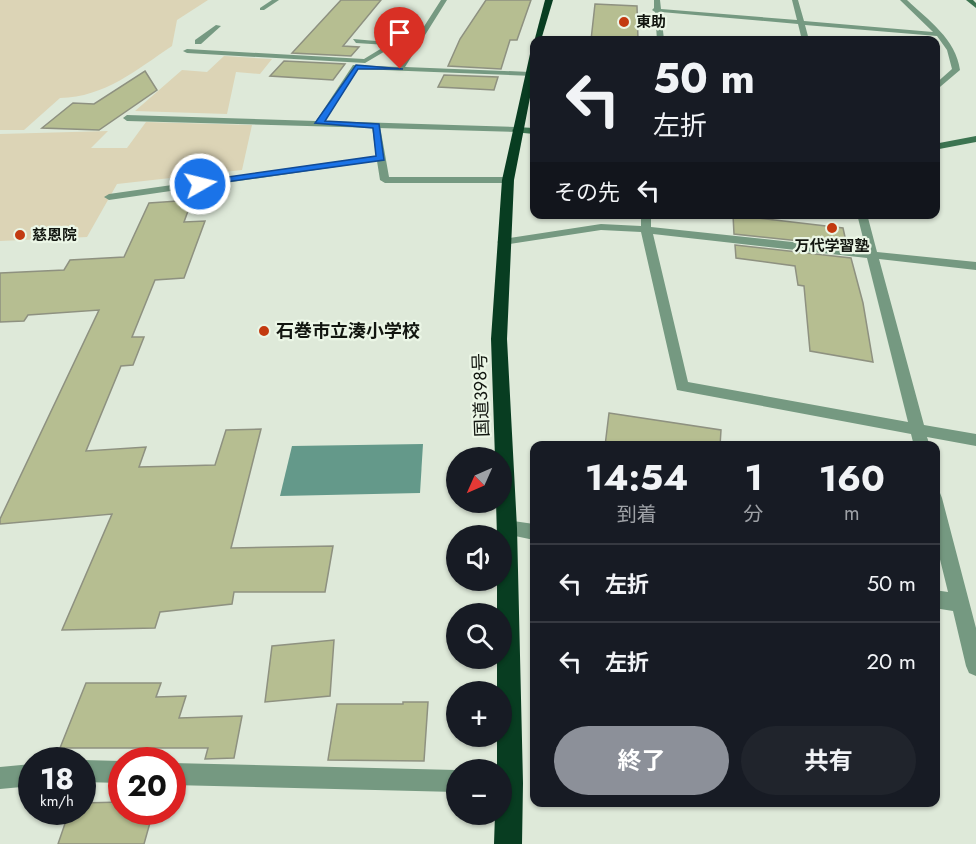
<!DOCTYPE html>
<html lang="ja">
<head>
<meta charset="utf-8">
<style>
	body { margin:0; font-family:Jost,"Noto Sans JP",sans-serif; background:#20242c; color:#f1f3f6; height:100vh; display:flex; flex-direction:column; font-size:22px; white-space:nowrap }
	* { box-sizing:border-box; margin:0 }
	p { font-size:20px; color:#9ea1a6 }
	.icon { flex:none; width:33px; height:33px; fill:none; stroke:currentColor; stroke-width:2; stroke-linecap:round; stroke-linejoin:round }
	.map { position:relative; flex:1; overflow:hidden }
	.panel { position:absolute; left:530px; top:441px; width:410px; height:366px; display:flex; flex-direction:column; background:#171b24; border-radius:12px; box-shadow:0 2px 4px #0004 }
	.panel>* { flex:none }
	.guide { position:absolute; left:530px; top:36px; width:410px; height:183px; border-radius:12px; box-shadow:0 2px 4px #0004; background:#171b24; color:#f1f3f6; overflow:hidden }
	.needle { width:39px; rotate:225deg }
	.fabs { position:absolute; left:446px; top:447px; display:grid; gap:12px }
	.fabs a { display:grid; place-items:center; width:66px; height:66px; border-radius:50%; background:#171b24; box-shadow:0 2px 4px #0004; font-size:30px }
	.speed { position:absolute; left:18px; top:747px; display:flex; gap:12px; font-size:30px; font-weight:700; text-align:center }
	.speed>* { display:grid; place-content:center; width:78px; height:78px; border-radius:50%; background:#171b24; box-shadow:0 2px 4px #0004; line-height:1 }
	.speed small { font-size:15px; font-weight:400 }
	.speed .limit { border:9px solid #d22; background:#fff; color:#111 }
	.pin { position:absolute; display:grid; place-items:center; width:51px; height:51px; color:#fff; margin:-62px -26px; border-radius:50% 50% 50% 0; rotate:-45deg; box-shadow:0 0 6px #0007 }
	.pin .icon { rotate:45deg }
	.me { position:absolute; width:66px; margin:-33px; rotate:82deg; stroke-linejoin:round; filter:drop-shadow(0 0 4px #0008) }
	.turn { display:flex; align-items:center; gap:21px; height:126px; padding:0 24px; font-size:27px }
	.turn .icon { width:78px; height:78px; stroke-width:2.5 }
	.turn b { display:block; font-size:42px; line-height:51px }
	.then { display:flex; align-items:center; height:57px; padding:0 24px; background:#0003; gap:12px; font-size:22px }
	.eta { display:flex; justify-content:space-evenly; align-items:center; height:102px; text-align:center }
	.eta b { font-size:36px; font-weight:700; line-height:42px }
	.cta { display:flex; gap:12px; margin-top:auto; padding:12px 24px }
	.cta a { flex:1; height:69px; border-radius:36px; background:#8c9099; color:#fff; font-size:24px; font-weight:700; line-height:69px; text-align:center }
	.cta a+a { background:#20242c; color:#f1f3f6 }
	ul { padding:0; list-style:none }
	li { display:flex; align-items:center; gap:18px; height:78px; padding:0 24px; border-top:2px solid #363941 }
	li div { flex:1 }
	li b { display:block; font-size:22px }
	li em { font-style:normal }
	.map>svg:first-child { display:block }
</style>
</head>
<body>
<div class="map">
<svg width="976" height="844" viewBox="0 0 976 844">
	<rect width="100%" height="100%" fill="#dee9d9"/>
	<!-- green -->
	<g fill="#dcd4b6">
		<path d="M0 0H208L177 20 172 46C136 70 105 97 60 98L24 130H0Z"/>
		<path d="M224 56 272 59 260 74 236 72 227 114 135 111 182 70 207 72Z"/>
		<path d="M146 122 252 125 242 170 117 184 87 237 0 241V134L108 131 91 148H127Z"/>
	</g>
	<!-- water -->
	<path fill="#64998a" d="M423 444 420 493 280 496 292 446Z"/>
	<!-- building -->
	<g fill="#b6be91" stroke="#8e9180" stroke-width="1.5">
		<path d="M341 0H381L343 46 359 47 351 56 292 53Z"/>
		<path d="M486 0H531L517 40H510L501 69 448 66 460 39Z"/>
		<path d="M595 4 637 6 638 40H591Z"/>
		<path d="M284 61 345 64 333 80 270 76Z"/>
		<path d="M145 71 157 90 99 130 42 128 73 103 94 104Z"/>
		<path d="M444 75 498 77 494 90 438 87Z"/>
		<path d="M192 200 184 222 205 221 184 278 155 280 132 337H144L133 365 121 366 86 451 146 447 139 467 215 465 226 430 261 429 231 548 333 546 325 592H234L232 604 160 612 155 628 62 630 112 514 0 524V519L99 310 28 315 24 321 0 322V273L64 270 70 260 124 257 149 203Z"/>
		<path d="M733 215 843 228 847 246 734 234Z"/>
		<path d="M735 245 851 258 863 303 873 362 810 351 804 286 798 285 795 266 736 258Z"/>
		<path d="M609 413 721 430 720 446H605Z"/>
		<path d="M334 640 330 696 265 702 272 646Z"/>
		<path d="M86 683H161L156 697 186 696 179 718 242 716 234 758 205 759 208 748H60Z"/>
		<path d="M403 702H428L424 761 328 760 337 704H403Z"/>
		<path d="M122 802V812H153L144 844H58L69 812H82V803Z"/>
	</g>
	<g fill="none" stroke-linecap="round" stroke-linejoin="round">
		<!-- lane -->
		<g fill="#759981" fill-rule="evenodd">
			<path d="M272 0H279L264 10H260V8Z"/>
			<path d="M216 25 221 26 201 44H195V40Z"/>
			<path d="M353 39 399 43 365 63 187 53 183 51 187 49 364 59 387 45 356 43Z"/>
			<path d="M376 123 380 126 389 177H508L513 180 508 183H385L380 180 377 161 109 200 104 197 109 194 376 156 372 126Z"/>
			<path d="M81 760H82L122 761V783L82 782V760Z"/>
			<path d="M172 763 456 770V792L172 785Z"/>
			<path d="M32 764V786L0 789V767Z"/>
		</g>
		<!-- street -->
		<g fill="#759981" fill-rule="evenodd">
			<path d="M441 0H447L405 67 530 72 534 74 533 76 358 69 324 121 516 127 520 130 519 132 127 121 123 118 127 115 316 121 353 65 398 67Z"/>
			<path d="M654 0H660L661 9 797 20 792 0H798L804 21 933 32 900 0H907C928 20 956 39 960 70L934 92V85L952 69 947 50 937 36 805 25 809 40H802L798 24 661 12 664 40H657L655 12 652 10 654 8Z"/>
			<path d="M641 214H651V227L866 250 857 214H867L877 252 976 262V270L879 259 924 425 976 434V446L927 437 930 446H914L911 434 677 390 641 232 601 230 503 245 497 242 503 239 601 224 641 226ZM653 234 867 258 908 422 688 382Z"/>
			<path d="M934 491 940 493 942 498 976 628V676L969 673 966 666 953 611 934 608V590L948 592 934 535Z"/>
			<path d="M507 520 534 524V540L501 533 498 528 501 523Z"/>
		</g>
		<!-- secondary -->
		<g fill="#3c7451" fill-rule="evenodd">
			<path d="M966 0H973L976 3V8Z"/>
			<path d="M516 127 534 128V134L513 132 512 130Z"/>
			<path d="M976 136V142L934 150V144Z"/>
		</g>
		<!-- highway -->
		<g fill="#083d21" fill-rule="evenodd">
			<path d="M545 0H553L541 40 534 42Z"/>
			<path d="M534 51V77L514 180 507 339 517 528 523 783 522 844H494L495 814H501V770H497V736H501V692H497V658H501V614H497V580H501V536H497L496 502H501V458H495L491 339 502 180 530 54Z"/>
		</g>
	</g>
	<!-- route -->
	<path fill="#1a73e8" stroke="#114b97" stroke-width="1.5" d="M356 65 403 69H358L325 121 379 124 384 160 197 186V182L200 181 376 156 373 128 315 123Z"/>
	<!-- markers -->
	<g fill="#c33a10" stroke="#ebf6e6" stroke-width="2">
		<circle cx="624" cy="22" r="6"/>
		<circle cx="832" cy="228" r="6"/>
		<circle cx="20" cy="235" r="6"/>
		<circle cx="264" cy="331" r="6"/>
	</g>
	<g text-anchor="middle" stroke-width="4.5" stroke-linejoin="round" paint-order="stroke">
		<!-- far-poi labels -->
		<g font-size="15" font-weight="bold" fill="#121610" stroke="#ebf6e6" text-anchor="start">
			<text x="636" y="27">東助</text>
			<text x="32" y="240">慈恩院</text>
			<text x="832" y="251" text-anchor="middle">万代学習塾</text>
		</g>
		<!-- poi labels -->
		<g font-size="18" font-weight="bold" fill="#121610" stroke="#ebf6e6" text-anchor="start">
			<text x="276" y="337">石巻市立湊小学校</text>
		</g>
		<!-- street labels -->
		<g font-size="18" fill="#121610" stroke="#ebf6e6">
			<text transform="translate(481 395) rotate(-92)" y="6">国道398号</text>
		</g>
	</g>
</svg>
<div class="fabs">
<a><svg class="needle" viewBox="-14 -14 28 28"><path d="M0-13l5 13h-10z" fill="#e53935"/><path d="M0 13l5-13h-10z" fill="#9ea1a6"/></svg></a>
<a><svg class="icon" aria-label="sound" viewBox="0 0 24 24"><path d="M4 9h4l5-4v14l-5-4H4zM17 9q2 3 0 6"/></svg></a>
<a><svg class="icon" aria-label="search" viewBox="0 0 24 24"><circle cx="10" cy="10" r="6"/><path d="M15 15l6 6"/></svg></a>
<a>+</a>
<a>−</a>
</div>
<div class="speed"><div>18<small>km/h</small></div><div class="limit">20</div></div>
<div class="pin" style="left:400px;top:69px;background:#d93025"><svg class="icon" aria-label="arrive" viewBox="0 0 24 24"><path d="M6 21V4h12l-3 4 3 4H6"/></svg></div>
<svg class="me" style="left:200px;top:184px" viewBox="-20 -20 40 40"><circle r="17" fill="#1a73e8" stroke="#fff" stroke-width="3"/><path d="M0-11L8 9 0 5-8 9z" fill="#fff"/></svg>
<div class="guide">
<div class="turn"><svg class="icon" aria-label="left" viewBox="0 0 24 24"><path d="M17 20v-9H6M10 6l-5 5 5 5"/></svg><div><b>50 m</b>左折</div></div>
<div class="then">その先<svg class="icon" aria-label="left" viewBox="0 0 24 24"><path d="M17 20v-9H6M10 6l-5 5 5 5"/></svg></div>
</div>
<section class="panel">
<div class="eta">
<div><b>14:54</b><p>到着</p></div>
<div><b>1</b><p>分</p></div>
<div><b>160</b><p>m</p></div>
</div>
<ul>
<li><svg class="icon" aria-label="left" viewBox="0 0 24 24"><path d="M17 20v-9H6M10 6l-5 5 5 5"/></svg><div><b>左折</b></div><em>50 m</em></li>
<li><svg class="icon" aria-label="left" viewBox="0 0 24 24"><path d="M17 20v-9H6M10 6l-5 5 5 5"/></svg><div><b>左折</b></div><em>20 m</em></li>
</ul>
<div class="cta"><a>終了</a><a>共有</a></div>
</section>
</div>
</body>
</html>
